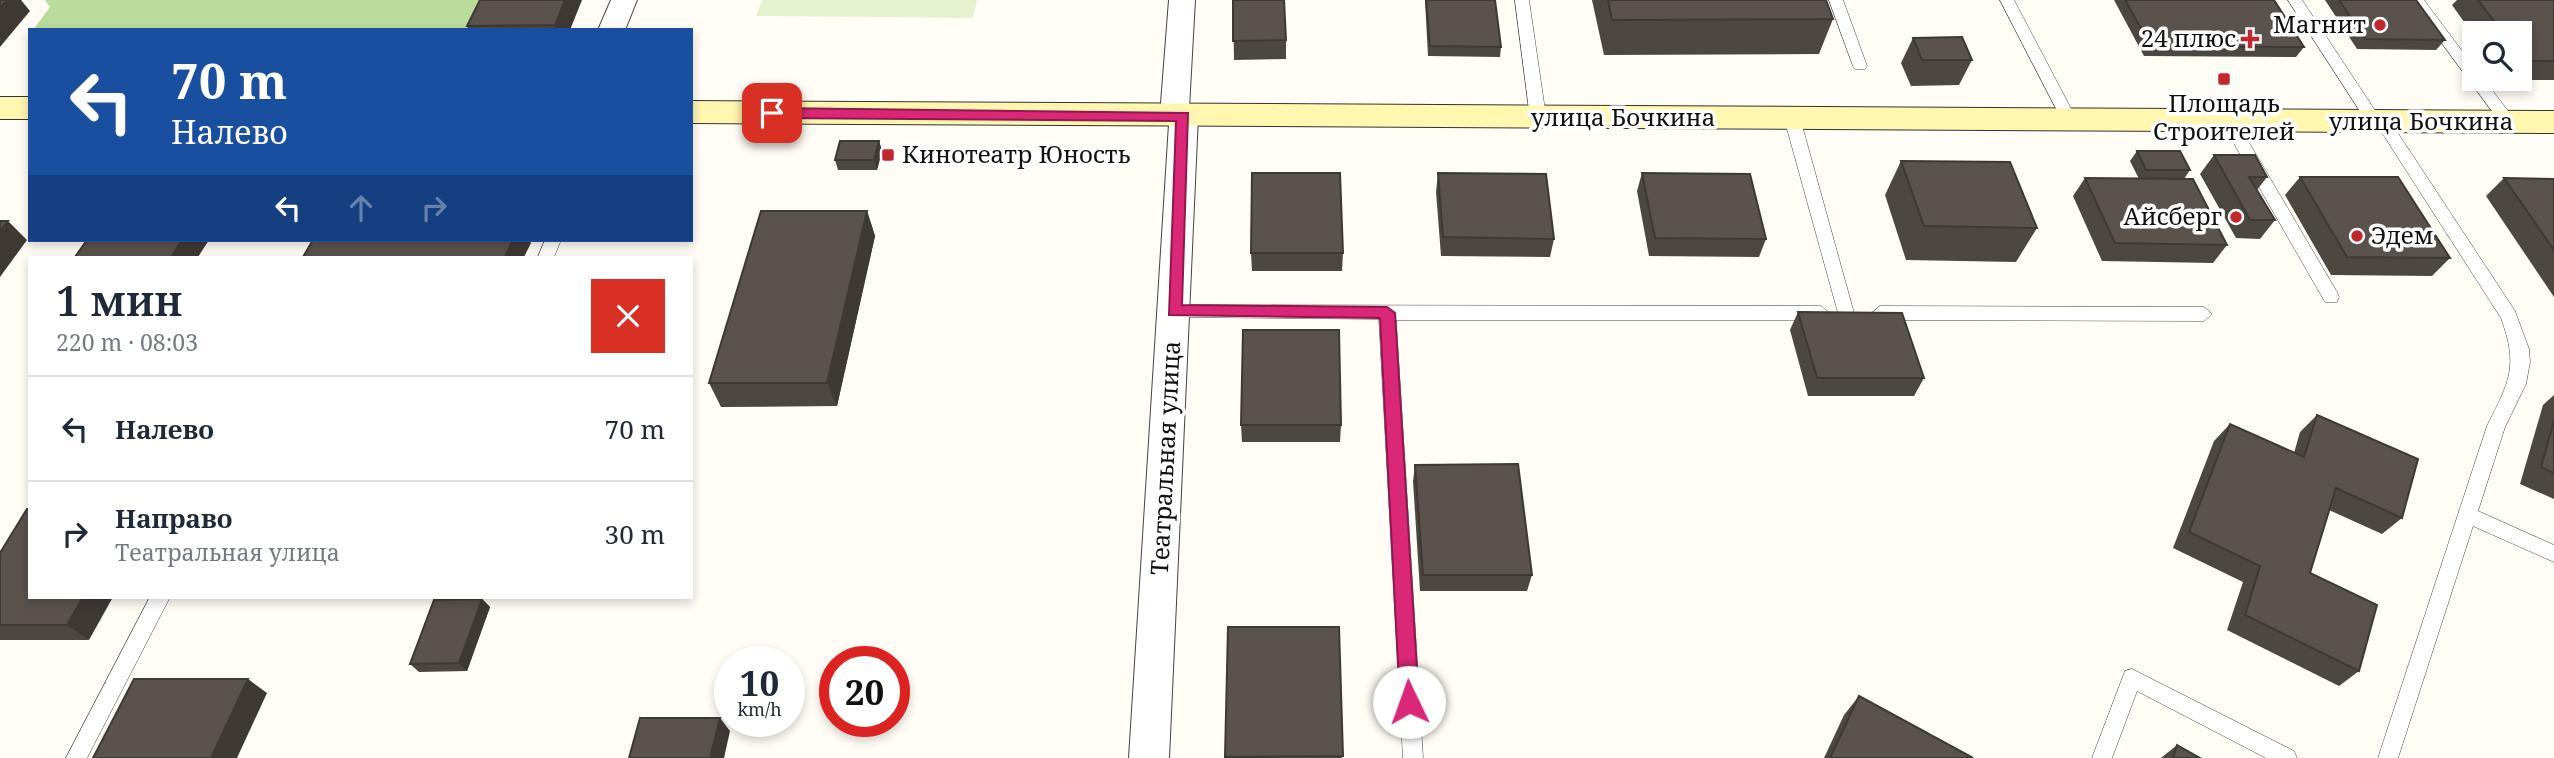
<!DOCTYPE html>
<html lang="ru">
<head>
<meta charset="utf-8">
<style>
	body { margin:0; font-family:"Noto Serif",serif; background:#f6f6f7; color:#1f2937; height:100vh; display:flex; flex-direction:column; font-size:26px; white-space:nowrap }
	* { box-sizing:border-box; margin:0 }
	p { font-size:23px; color:#747a83 }
	.icon { flex:none; width:38px; height:38px; fill:none; stroke:currentColor; stroke-width:2; stroke-linecap:round; stroke-linejoin:round }
	.map { position:relative; flex:1; overflow:hidden }
	.drawer { position:absolute; left:28px; top:256px; width:665px; height:343px; display:flex; flex-direction:column; background:#fff; border-radius:0px; box-shadow:0 4px 10px #0003 }
	.drawer>* { flex:none }
	.banner { position:absolute; left:28px; top:28px; width:665px; height:214px; border-radius:0px; box-shadow:0 4px 10px #0003; background:#1a4fa0; color:#fff; overflow:hidden }
	.fabs { position:absolute; left:2462px; top:21px; display:grid; gap:14px }
	.fabs a { display:grid; place-items:center; width:70px; height:70px; border-radius:0px; background:#fff; box-shadow:0 4px 10px #0003; font-size:35px }
	.speed { position:absolute; left:714px; top:646px; display:flex; gap:14px; font-size:35px; font-weight:700; text-align:center }
	.speed>* { display:grid; place-content:center; width:91px; height:91px; border-radius:50%; background:#fff; box-shadow:0 4px 10px #0003; line-height:1 }
	.speed small { font-size:18px; font-weight:400 }
	.speed .limit { border:10px solid #d22; background:#fff; color:#111 }
	.pin { position:absolute; display:grid; place-items:center; width:60px; height:60px; color:#fff; margin:-30px; border-radius:14px; box-shadow:0 4px 10px #0006 }
	.me { position:absolute; width:77px; margin:-38px; rotate:357deg; stroke-linejoin:round; filter:drop-shadow(0 0 5px #0008) }
	.turn { display:flex; align-items:center; gap:24px; height:147px; padding:0 28px; font-size:32px }
	.turn .icon { width:91px; height:91px; stroke-width:2.5 }
	.turn b { display:block; font-size:49px; line-height:60px }
	.lanes { display:flex; align-items:center; height:66px; padding:0 28px; background:#0003; justify-content:center; gap:35px; direction:ltr }
	.lanes .off { opacity:.35 }
	.round { display:grid; place-items:center; flex:none; width:74px; height:74px; border-radius:0px; background:#f6f6f7 }
	.head { display:flex; align-items:center; justify-content:space-between; height:119px; padding:0 28px }
	h1 { font-size:42px; font-weight:600; line-height:52px }
	ul { padding:0; list-style:none }
	li { display:flex; align-items:center; gap:21px; height:105px; padding:0 28px; border-top:2px solid #e0e1e3 }
	li div { flex:1 }
	li b { display:block; font-size:26px }
	li em { font-style:normal }
	.map>svg:first-child { display:block }
</style>
</head>
<body>
<div class="map">
<svg width="2554" height="758" viewBox="0 0 2554 758">
	<rect width="100%" height="100%" fill="#fffdf5"/>
	<!-- forest -->
	<path fill="#b9dc9c" d="M45 0H488L473 30H33L50 7Z"/>
	<!-- pitch -->
	<path fill="#e6f2cf" d="M762 0H977L973 18 756 16Z"/>
	<g fill="none" stroke-linecap="round" stroke-linejoin="round">
		<!-- service casing -->
		<g stroke="#444" stroke-width="1">
			<g id="service">
				<path d="M1515 0H1529L1546 117 1538 122 1530 117Z"/>
				<path d="M1829 0H1843L1867 66 1865 69H1855L1853 66Z"/>
				<path d="M2000 0H2014L2077 120 2074 124H2064Z"/>
				<path d="M2288 0H2302L2380 118H2388L2515 311 2529 349 2530 362 2526 384 2505 427 2478 511 2554 545V562L2473 526 2398 758H2378L2487 426C2509 382 2519 367 2501 318L2377 125H2369Z"/>
				<path d="M2410 0H2424L2474 67V79H2484L2513 118 2516 122 2513 126H2503Z"/>
				<path d="M1792 113 1800 118 1854 313 1846 320 1838 313 1784 118Z"/>
				<path d="M2229 116 2234 117 2337 292 2339 297 2337 302H2325L2221 121Z"/>
				<path d="M545 240H561L554 257H538Z"/>
				<path d="M1174 305 1821 306 1829 313 1821 320H1396L1423 758H1403L1379 319 1174 317 1166 311Z"/>
				<path d="M1880 306 2204 307 2212 314 2204 321 1880 320 1872 313Z"/>
				<path d="M150 597H170L87 758H66Z"/>
				<path d="M2132 669 2294 751 2297 758H2266L2137 691 2112 758H2092L2125 671Z"/>
			</g>
		</g>
		<!-- minor casing -->
		<g stroke="#444" stroke-width="2">
			<g id="minor">
				<path d="M611 0H637L625 30H598Z"/>
				<path d="M1169 0H1195L1189 108 1198 116 1169 758H1129L1169 124 1160 116Z"/>
			</g>
		</g>
		<!-- secondary casing -->
		<g stroke="#333" stroke-width="2">
			<g id="secondary">
				<rect x="0" y="97" width="30" height="22"/>
				<path d="M691 101 2554 111V133L691 123Z"/>
			</g>
		</g>
		<!-- service -->
		<use href="#service" fill="#fff" fill-rule="evenodd"/>
		<!-- minor -->
		<use href="#minor" fill="#fff" fill-rule="evenodd"/>
		<!-- secondary -->
		<use href="#secondary" fill="#fff6b0" fill-rule="evenodd"/>
	</g>
	<!-- wall -->
	<g fill="#4d4742">
		<path d="M480 0 570 30H469L467 26Z"/>
		<path d="M1233 0 1286 40V59L1234 60Z"/>
		<path d="M1425 0H1495L1501 47 1500 57 1428 56Z"/>
		<path d="M1592 0H1826L1833 19 1819 54 1604 55Z"/>
		<path d="M2114 0H2274L2304 47 2296 57 2144 56Z"/>
		<path d="M2325 0H2416L2445 40 2436 50 2357 49Z"/>
		<path d="M2457 0H2554V80H2507L2506 79H2520V33H2474V36L2452 5Z"/>
		<path d="M1913 38 1972 60 1959 85 1911 86 1901 63Z"/>
		<path d="M879 141 882 151 877 170H838L835 160Z"/>
		<path d="M2137 151 2190 170 2184 179 2227 245 2213 263 2102 261 2073 196 2085 178 2139 179 2130 161Z"/>
		<path d="M2214 155 2267 177 2257 190 2275 220 2260 239 2236 238 2200 174Z"/>
		<path d="M1901 161 2037 228 2016 262 1906 260 1885 195Z"/>
		<path d="M1438 173 1554 239 1550 257 1441 256 1436 192Z"/>
		<path d="M1642 173 1766 239 1759 257 1649 256 1637 191Z"/>
		<path d="M2300 177 2450 258 2432 276 2331 275 2285 195Z"/>
		<path d="M2504 178 2554 179V297L2486 196Z"/>
		<path d="M867 211 875 236 837 406 721 407 709 383Z"/>
		<path d="M1251 253H1343L1342 271H1252Z"/>
		<path d="M1798 312 1924 378 1914 396H1808L1790 330Z"/>
		<path d="M2554 395V499L2520 484 2543 405Z"/>
		<path d="M2317 415 2402 518 2382 534 2329 510 2310 573 2359 671 2339 686 2227 630 2243 582 2173 548 2214 441 2230 424 2294 453 2300 432Z"/>
		<path d="M1241 425H1341L1340 442H1242Z"/>
		<path d="M1415 465 1532 575 1527 591H1420L1413 481Z"/>
		<path d="M0 553 89 640H0Z"/>
		<path d="M482 599 490 607 467 671 419 672 410 664Z"/>
		<path d="M1228 627H1339L1342 758H1225Z"/>
		<path d="M1859 696 1973 758H1824L1844 715Z"/>
		<path d="M2177 745 2200 758H2161Z"/>
	</g>
	<!-- shaded-wall -->
	<g fill="#3f3936">
		<path d="M7 0H21L30 11 0 47V8Z"/>
		<path d="M565 0H582L570 30H557L555 25Z"/>
		<path d="M879 141 882 151 877 170 874 160Z"/>
		<path d="M867 211 875 236 837 406 827 383Z"/>
		<path d="M8 221 27 240 0 277V232Z"/>
		<path d="M182 240H209L198 257H171Z"/>
		<path d="M513 240H529L531 243 524 257H505Z"/>
		<path d="M83 597H113L89 640 67 625Z"/>
		<path d="M482 599 490 607 467 671 459 663Z"/>
		<path d="M248 679 267 693 237 758H211Z"/>
		<path d="M720 718 730 731 724 758H710Z"/>
	</g>
	<!-- building -->
	<g fill="#5a524d" stroke="#3f3936" stroke-width="2">
		<path d="M0 0H7L0 8Z"/>
		<path d="M480 0H565L555 25 467 26Z"/>
		<path d="M1233 0H1284L1286 40 1233 41Z"/>
		<path d="M1426 0H1495L1501 47 1430 46Z"/>
		<path d="M1608 0H1826L1833 19 1612 20Z"/>
		<path d="M2125 0H2274L2304 47 2151 46Z"/>
		<path d="M2339 0H2416L2445 40 2365 39Z"/>
		<path d="M2478 0H2554V61H2524L2520 56V33H2503Z"/>
		<path d="M1962 37 1972 60H1922L1913 38Z"/>
		<path d="M840 141H879L874 160H835Z"/>
		<path d="M2137 151H2180L2190 170H2146Z"/>
		<path d="M2214 155H2255L2267 177H2249L2275 220H2250Z"/>
		<path d="M1901 161 2010 162 2037 228 1924 226Z"/>
		<path d="M1252 173H1340L1343 253H1251Z"/>
		<path d="M1438 173 1546 174 1554 239 1443 237Z"/>
		<path d="M1642 173 1750 174 1766 239 1655 238Z"/>
		<path d="M2300 177H2398L2450 258 2347 257Z"/>
		<path d="M2085 178 2193 179 2227 245 2115 243Z"/>
		<path d="M2504 178 2554 179V250Z"/>
		<path d="M761 211H867L827 383H709Z"/>
		<path d="M0 221H8L0 232Z"/>
		<path d="M87 240H182L171 257H75Z"/>
		<path d="M313 240H513L505 257H303Z"/>
		<path d="M1798 312 1902 313 1924 378H1817Z"/>
		<path d="M1243 330H1339L1341 425H1241Z"/>
		<path d="M2317 415 2418 459 2402 518 2336 488 2310 573 2377 605 2359 671 2245 615 2260 566 2189 532 2230 424 2304 457Z"/>
		<path d="M2554 421V473L2541 467Z"/>
		<path d="M1518 464 1532 575H1423L1415 465Z"/>
		<path d="M27 509H30V597H83L67 625H0V553Z"/>
		<path d="M482 599 459 663 410 664 434 600Z"/>
		<path d="M1228 627H1339L1343 756 1225 757Z"/>
		<path d="M134 679H248L211 758H93Z"/>
		<path d="M1859 696 1973 758H1830Z"/>
		<path d="M640 718H720L710 758H629Z"/>
		<path d="M2177 745 2200 758H2173Z"/>
	</g>
	<!-- route -->
	<path fill="#db2777" stroke="#8e194d" stroke-width="2" d="M772 108 1188 113 1182 305 1387 307 1395 313 1419 702 1416 708 1409 711 1403 708 1400 702 1380 318 1169 315 1176 121 772 118 765 113Z"/>
	<!-- markers -->
	<g fill="#c4262e" stroke="#fff" stroke-width="2.5">
		<circle cx="2380" cy="25" r="7"/>
		<path d="M2246.5 28.5h7v7h7v7h-7v7h-7v-7h-7v-7h7z"/>
		<rect x="2217" y="72" width="14" height="14" rx="3.5"/>
		<rect x="881" y="148" width="14" height="14" rx="3.5"/>
		<circle cx="2236" cy="217" r="7"/>
		<circle cx="2357" cy="236" r="7"/>
	</g>
	<g text-anchor="middle" stroke-width="7" stroke-linejoin="round" paint-order="stroke">
		<!-- poi labels -->
		<g font-size="24" fill="#111" stroke="#fff" text-anchor="end">
			<text x="2366" y="33">Магнит</text>
			<text x="2236" y="47">24 плюс</text>
			<text x="2224" y="112" text-anchor="middle">Площадь<tspan x="2224" dy="28">Строителей</tspan></text>
			<text x="902" y="163" text-anchor="start">Кинотеатр Юность</text>
			<text x="2222" y="225">Айсберг</text>
			<text x="2371" y="244" text-anchor="start">Эдем</text>
		</g>
		<!-- street labels -->
		<g font-size="24" fill="#111" stroke="#fff">
			<text x="1623" y="126">улица Бочкина</text>
			<text x="2421" y="130">улица Бочкина</text>
			<text transform="translate(1166 458) rotate(-87)" y="8">Театральная улица</text>
		</g>
	</g>
</svg>
<div class="fabs">
<a><svg class="icon" aria-label="search" viewBox="0 0 24 24"><circle cx="10" cy="10" r="6"/><path d="M15 15l6 6"/></svg></a>
</div>
<div class="speed"><div>10<small>km/h</small></div><div class="limit">20</div></div>
<div class="pin" style="left:772px;top:113px;background:#d93025"><svg class="icon" aria-label="arrive" viewBox="0 0 24 24"><path d="M6 21V4h12l-3 4 3 4H6"/></svg></div>
<svg class="me" style="left:1409px;top:702px" viewBox="-20 -20 40 40"><circle r="19" fill="#fff"/><path d="M0-13L10 11 0 6-10 11z" fill="#db2777"/></svg>
<div class="banner">
<div class="turn"><svg class="icon" aria-label="left" viewBox="0 0 24 24"><path d="M17 20v-9H6M10 6l-5 5 5 5"/></svg><div><b>70 m</b>Налево</div></div>
<div class="lanes"><svg class="icon" aria-label="left" viewBox="0 0 24 24"><path d="M17 20v-9H6M10 6l-5 5 5 5"/></svg><svg class="icon off" aria-label="ahead" viewBox="0 0 24 24"><path d="M12 20V5M6 11l6-6 6 6"/></svg><svg class="icon off" aria-label="right" viewBox="0 0 24 24"><path d="M7 20v-9h11M14 6l5 5-5 5"/></svg></div>
</div>
<section class="drawer">
<div class="head"><div><h1>1 мин</h1><p>220 m · 08:03</p></div><a class="round" style="background:#d93025;color:#fff"><svg class="icon" aria-label="close" viewBox="0 0 24 24"><path d="M6 6l12 12M18 6L6 18"/></svg></a></div>
<ul>
<li><svg class="icon" aria-label="left" viewBox="0 0 24 24"><path d="M17 20v-9H6M10 6l-5 5 5 5"/></svg><div><b>Налево</b></div><em>70 m</em></li>
<li><svg class="icon" aria-label="right" viewBox="0 0 24 24"><path d="M7 20v-9h11M14 6l5 5-5 5"/></svg><div><b>Направо</b><p>Театральная улица</p></div><em>30 m</em></li>
</ul>
</section>
</div>
</body>
</html>
